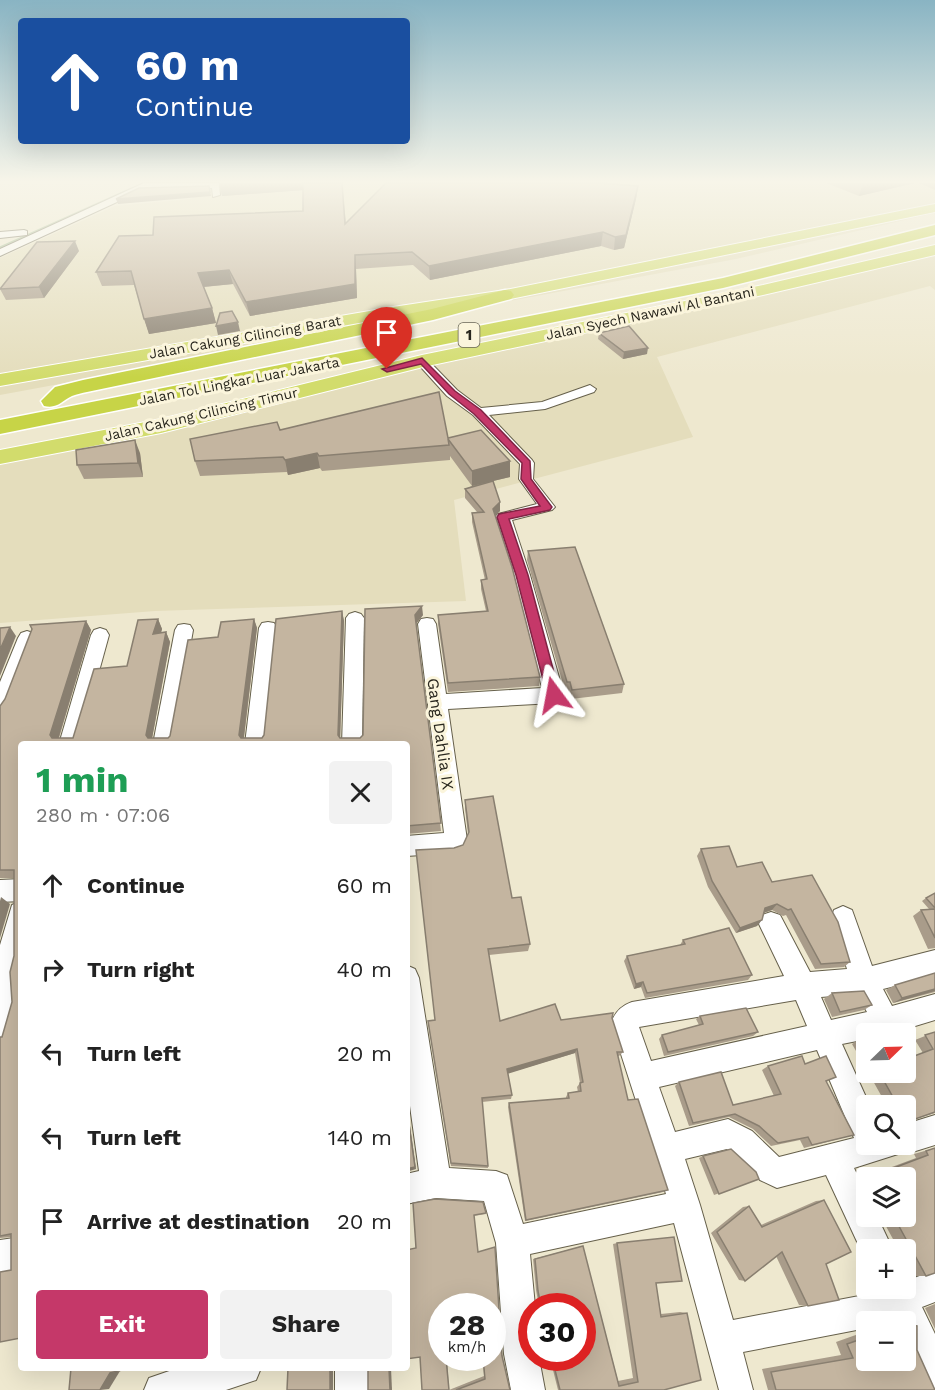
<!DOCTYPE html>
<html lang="en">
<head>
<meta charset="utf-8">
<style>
	body { margin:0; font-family:"Work Sans",sans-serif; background:#f2f2f2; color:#222; height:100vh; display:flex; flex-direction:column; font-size:22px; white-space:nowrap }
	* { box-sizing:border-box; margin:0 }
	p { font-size:20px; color:#767676 }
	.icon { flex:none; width:33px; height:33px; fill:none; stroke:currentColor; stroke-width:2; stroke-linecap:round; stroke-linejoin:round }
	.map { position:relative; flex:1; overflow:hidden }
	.drawer { position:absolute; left:18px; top:741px; width:392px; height:630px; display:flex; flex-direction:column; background:#fff; border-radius:6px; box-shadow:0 6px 24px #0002 }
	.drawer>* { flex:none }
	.guide { position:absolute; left:18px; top:18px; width:392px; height:126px; border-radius:6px; box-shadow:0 6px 24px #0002; background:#1a4fa0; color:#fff; overflow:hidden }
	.needle { width:39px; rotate:67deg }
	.controls { position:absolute; left:856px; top:1023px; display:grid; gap:12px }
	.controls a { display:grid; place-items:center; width:60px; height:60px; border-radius:6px; background:#fff; box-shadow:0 6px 24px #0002; font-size:30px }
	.speed { position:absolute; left:428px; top:1293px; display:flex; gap:12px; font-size:30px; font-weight:700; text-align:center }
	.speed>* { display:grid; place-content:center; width:78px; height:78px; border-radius:50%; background:#fff; box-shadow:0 6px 24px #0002; line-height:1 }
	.speed small { font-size:15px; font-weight:400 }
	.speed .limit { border:9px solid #d22; background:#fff; color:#111 }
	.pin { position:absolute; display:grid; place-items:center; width:51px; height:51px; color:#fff; margin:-62px -26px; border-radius:50% 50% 50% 0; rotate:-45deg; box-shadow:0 0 6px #0007 }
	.pin .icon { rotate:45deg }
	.me { position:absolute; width:66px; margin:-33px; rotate:347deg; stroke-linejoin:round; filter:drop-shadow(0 0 4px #0008) }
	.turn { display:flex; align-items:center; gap:21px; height:126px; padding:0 18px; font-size:27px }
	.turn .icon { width:78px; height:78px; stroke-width:2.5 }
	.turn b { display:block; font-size:42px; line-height:51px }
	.round { display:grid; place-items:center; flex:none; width:63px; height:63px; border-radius:6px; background:#f2f2f2 }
	.summary { display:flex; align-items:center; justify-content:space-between; height:102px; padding:0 18px }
	h1 { font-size:36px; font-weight:700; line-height:45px; color:#1e9e55 }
	.primary-button { display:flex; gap:12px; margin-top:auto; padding:12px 18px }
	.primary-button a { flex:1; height:69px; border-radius:6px; background:#c53869; color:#fff; font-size:24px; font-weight:700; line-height:69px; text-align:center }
	.primary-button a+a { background:#f2f2f2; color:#222 }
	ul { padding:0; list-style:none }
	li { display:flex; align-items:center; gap:18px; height:84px; padding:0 18px }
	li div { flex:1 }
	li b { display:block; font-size:22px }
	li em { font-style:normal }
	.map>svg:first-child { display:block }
</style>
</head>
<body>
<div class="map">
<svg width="935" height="1390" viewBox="0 0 935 1390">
	<rect width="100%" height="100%" fill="#eee8cf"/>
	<!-- built -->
	<g fill="#e4ddbc">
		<path d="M203 183H935V213L736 259 0 395V258L115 206 191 199Z"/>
		<path d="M935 245V290L930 286 657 357 693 437 454 500 466 601 155 611 0 623V454L522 339Z"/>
	</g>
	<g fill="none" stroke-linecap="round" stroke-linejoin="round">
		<!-- stream -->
		<path stroke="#9cb58b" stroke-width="3" d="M0 248 131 189"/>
		<!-- minor casing -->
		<g stroke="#66604b" stroke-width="2">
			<g id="minor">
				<path d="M144 183H219L220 195 213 197 212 188 143 190 0 256V249Z"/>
				<path d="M24 230 27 231V235L0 238V232Z"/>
				<path d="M422 357 426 358 457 390 481 408 542 402 590 385 596 389 594 392 545 409 489 415 532 460 534 463 533 479 555 507 552 510 512 520 530 575 564 695 561 700 554 703 448 709 467 840 462 850 454 853 406 856V836L444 833 418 624 421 619 427 618 433 619 436 624 446 694 542 688 514 575 495 517 498 514 537 504 519 479 520 464 473 415 447 396 418 364V358Z"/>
				<path d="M355 612 361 614 364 618 362 744H342L346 618 349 614Z"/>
				<path d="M268 622 274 623 277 628 265 744H245L259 628 262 623Z"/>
				<path d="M184 624 190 625 193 630 173 744H153L175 630 178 625Z"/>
				<path d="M100 628 106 630 109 635 79 744H59L91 635 94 630Z"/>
				<path d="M27 631 33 633 36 638 10 707 7 713 0 715V682L18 638 21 633Z"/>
				<path d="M21 879V962L17 978 19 1007 10 1041 0 1044V945L12 905 21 901 0 902V880Z"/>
				<path d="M843 906 852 910 872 966 935 950V976L883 989 892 1006 935 994V1020L889 1034H867V1039L842 1044 870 1106H867V1144H906V1124L935 1115V1145L906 1154 900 1151 898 1154 854 1168 867 1195V1216H877L893 1250H867L866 1261 826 1175 777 1188 760 1180 727 1149 685 1159 700 1205 733 1320 875 1293 881 1291 880 1288H906V1276L909 1280 935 1270V1302L922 1307 935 1334V1389L923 1384 906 1347V1322H894L893 1319 888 1322H867V1328L743 1352 753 1390H719L674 1223 530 1254 535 1306H531V1358H539L545 1390H511L504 1354 496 1243 484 1201 436 1198 406 1204V1174L419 1171 406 1077V965L415 969 419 978 449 1168 496 1171 507 1175 523 1224 666 1194 611 1023C615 1012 621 1006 632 1002L784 976 759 924 762 915 771 912 780 915 810 972 847 969 831 918 834 910ZM857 994 867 1012 831 1020 821 997ZM796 1000 807 1026 651 1061 639 1027ZM817 1050 854 1138 779 1157 752 1131 728 1119 675 1132 659 1087Z"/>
				<path d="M21 1237V1269L0 1272V1240Z"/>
				<path d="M178 1368H261L256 1380 226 1390H144L149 1378Z"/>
				<rect x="335" y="1368" width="34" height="22"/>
			</g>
		</g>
		<!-- trunk casing -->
		<g stroke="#fff" stroke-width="2">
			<g id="trunk">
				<path d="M935 204V212L505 300 393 317 0 386V374L393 307 505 290Z"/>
				<path d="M935 245V255L763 295 423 367 161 433 0 464V450L161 419 422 355 763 285Z"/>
			</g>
		</g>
		<!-- motorway casing -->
		<g stroke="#fff" stroke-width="3">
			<g id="motorway">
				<path d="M935 225V235L723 288 0 434V420L723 278Z"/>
				<path d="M505 290 511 291 514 295 511 299 433 320 87 392C82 393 77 394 72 396 61 401 58 409 44 406L41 401 55 387 83 380 432 309Z"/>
			</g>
		</g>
		<!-- minor -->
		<use href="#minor" fill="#fff" fill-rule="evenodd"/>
		<!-- trunk -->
		<use href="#trunk" fill="#d2dc6c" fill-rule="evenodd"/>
		<!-- motorway -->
		<use href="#motorway" fill="#c7d447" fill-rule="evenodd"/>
	</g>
	<!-- wall -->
	<g fill="#a99c8a" fill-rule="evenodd">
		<path d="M219 183H342L346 224 638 186 636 199 624 248 614 250 601 246 430 280 413 265 356 269 357 298 250 316 233 284 204 287 212 308 216 323 149 334 134 285 102 286 96 272 153 235 303 211V190L222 196Z"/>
		<path d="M826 183H915L859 196Z"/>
		<path d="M919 183H935V190Z"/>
		<path d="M79 251 44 298 6 300 0 289Z"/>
		<path d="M599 333 647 354 623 359 598 339Z"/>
		<path d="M280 430 448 438 510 477 493 481 500 511 495 515 540 677 539 686 448 692 438 624V615L486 611 481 589V580H485L472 522V513L477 512 465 498V489L472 486 450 456V460L322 471 320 468 288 475 287 472 200 476 195 461Z"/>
		<path d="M140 453 143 477 84 479 77 465Z"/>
		<path d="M528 551 624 684 622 693 571 699 569 691H565L527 560Z"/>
		<path d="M365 609 423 615 416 624 441 831 406 834V744H21V1338L11 1270V1237L0 1238V1037H2L12 1002 14 956V878H0V706L86 621 91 630 59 738H73L127 666 158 619 162 629 161 633 166 632 170 642 152 738H168L170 736 218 637 254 619 257 628 244 738H262L264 735 342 611 344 621 340 738H360L363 735Z"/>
		<path d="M465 800 512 898 530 944 528 951 489 955 500 1021 612 1018 623 1052 619 1056H618L628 1100 668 1190 663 1192 525 1221 508 1107 509 1103 566 1099V1097L568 1093 578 1092 577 1087 580 1083 575 1053 508 1073 512 1095 511 1099 482 1102 488 1168 451 1166 428 1021 435 1020 454 848 463 845 468 834 465 808Z"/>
		<path d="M701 849 772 882 850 962 844 967 815 969 786 915 783 916 772 910 764 913 757 926 736 933 708 887 697 856Z"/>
		<path d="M935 893V948L928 949 913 916 921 910 929 909 922 901 926 898Z"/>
		<path d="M683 940 752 975 748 980 645 998 641 987 634 989 624 961 627 956 680 945Z"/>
		<path d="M935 973V992L893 1003 886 990 895 985Z"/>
		<path d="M832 993 872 1005 864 1010 832 1017 824 999Z"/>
		<path d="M700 1016 758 1032 753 1036 664 1056 659 1039 662 1035 699 1025 696 1019Z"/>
		<path d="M935 1032V1113L915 1119 914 1133 906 1135V1106H887L868 1072H906L923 1053 915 1040Z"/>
		<path d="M867 1038V1070L852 1044 860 1039Z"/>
		<path d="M805 1064 826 1082 854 1135 804 1148 800 1140 771 1146 753 1129 729 1117 689 1126 675 1086 679 1082 733 1105 774 1096 762 1070 768 1066Z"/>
		<path d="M935 1148 926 1276H913L906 1262V1250H899L882 1219 886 1217V1216H906V1178H867V1181L865 1177 916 1158 914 1154Z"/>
		<path d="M703 1156 759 1179 714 1195 699 1158Z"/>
		<path d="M435 1199 483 1202 486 1214 474 1216 478 1252 495 1247 502 1356 510 1390H422L420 1357 406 1359V1250L416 1248 413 1203ZM441 1306H492V1358H483L484 1376 449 1390 447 1358H441Z"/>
		<path d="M824 1200 826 1264 808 1306 799 1305 776 1256 745 1281 739 1280 711 1233 743 1207 749 1206 761 1225 816 1201Z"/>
		<path d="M617 1243 656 1283 661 1314 680 1312 687 1313 664 1390H558L550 1358H582V1306H539L536 1290 533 1259 583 1246 618 1381 633 1378 613 1244Z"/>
		<path d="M935 1304V1329L925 1308Z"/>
		<path d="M867 1331V1360L917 1350 935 1390H768L762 1369 841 1355 836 1342Z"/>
	</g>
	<!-- shaded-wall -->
	<g fill="#897f70">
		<path d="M219 183H304L305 190 222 196Z"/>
		<path d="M863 183H915L859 196Z"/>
		<path d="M209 186 211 196 118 204 116 199Z"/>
		<path d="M638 186 636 199 624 248 614 250 615 237Z"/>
		<path d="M603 232 601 246 430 280 429 266Z"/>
		<path d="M75 241 79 251 44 298 39 287Z"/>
		<path d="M355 255 356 269 357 298 250 316 246 302Z"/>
		<path d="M229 270 233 284 202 287 198 273Z"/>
		<path d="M212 308 216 323 149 334 144 319Z"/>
		<path d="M238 322 240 331 218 335 216 326Z"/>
		<path d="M648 348 647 354 623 359 624 352Z"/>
		<path d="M135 440 140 453 143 477 138 463Z"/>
		<path d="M317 453 320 468 288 475 285 460Z"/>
		<path d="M510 461V477L472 486V471Z"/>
		<path d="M500 502V511L493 518V509Z"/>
		<path d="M422 606 423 615 416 624 415 615Z"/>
		<path d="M342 611 344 621 340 744 338 735Z"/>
		<path d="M158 619 162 629 158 643 153 634Z"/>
		<path d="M254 619 257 628 243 744 239 735Z"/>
		<path d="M86 621 91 630 57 743 50 735Z"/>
		<path d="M10 627 16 636 0 676V650Z"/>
		<path d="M166 632 170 642 151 744 146 735Z"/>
		<path d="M1 897 10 904 0 938V901Z"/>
		<path d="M777 904 772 910 760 914 765 908Z"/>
		<path d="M762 920 757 926 736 933 740 928Z"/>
		<path d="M643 982 641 987 634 989 636 984Z"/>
		<path d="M935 989V991L893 1003 902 998Z"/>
		<path d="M577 1049 575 1053 507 1074V1069Z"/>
		<path d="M406 1097 416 1169 406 1172Z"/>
		<path d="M333 1368V1390H330V1369Z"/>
		<path d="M389 1368H391L392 1390H390Z"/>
		<path d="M120 1371 109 1389 100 1390 110 1373Z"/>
	</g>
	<!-- building -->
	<g fill="#c4b5a0" stroke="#897f70" stroke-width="1.5">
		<path d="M303 183H342L345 224 386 183H598L638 186 626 235 615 237 603 232 429 266 412 252 355 255V284L246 302 229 270 198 273 212 308 144 319 131 271 96 272 119 236 153 235 154 217 303 211Z"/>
		<path d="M209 186 210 192 116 199 139 188Z"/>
		<path d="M75 241 39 287 0 289 37 242Z"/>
		<path d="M232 311 238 322 216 326 220 313Z"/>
		<path d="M629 326 648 348 624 352 599 333Z"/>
		<path d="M439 392 448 438 481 430 510 461 472 471 448 439 449 445 319 456 317 453 285 460 283 457 195 461 190 439 277 422 280 430Z"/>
		<path d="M135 440 138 463 77 465 76 450Z"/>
		<path d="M493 481 500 502 493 509 512 567 540 677 448 683 438 615 488 611 481 580 487 579 472 513 484 512 465 489Z"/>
		<path d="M575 547 624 684 572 690 570 682H567L528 551Z"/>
		<path d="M422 606 415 615 441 823 406 826V744H21V1338L0 1342V1272L11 1270V1234L0 1236V1037H2L12 1002 10 972 14 956V870H0V706L5 699 32 629 30 625 86 621 50 735 52 738H73L94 669 127 666 138 620 158 619 153 634 166 632 146 735 148 738H168L170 736 188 640 218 637 221 622 254 619 239 735 241 738H262L264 735 276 619 342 611 338 735 340 738H360L363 735 365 609Z"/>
		<path d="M10 627 0 650V628Z"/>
		<path d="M493 796 512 898 521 897 530 944 488 949 500 1021 555 1004 561 1020 613 1013 612 1018 623 1052H617L628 1100 638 1099 668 1190 526 1220 509 1103 569 1098 568 1093 581 1091 580 1083 583 1082 577 1049 507 1069 512 1095 482 1098 488 1166 451 1163 428 1021 435 1020 416 850 454 848 463 845 469 832 465 800Z"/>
		<path d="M729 846 737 867 762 862 772 882 812 875 838 922 850 962 821 964 791 909 788 910 777 904 765 908 762 920 740 928 712 881 701 849Z"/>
		<path d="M935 893V908L926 898Z"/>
		<path d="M935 909V938L921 910Z"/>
		<path d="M729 928 752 975 647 993 643 982 636 984 627 956 685 944 683 940Z"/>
		<path d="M935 973V989L902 998 895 985Z"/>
		<path d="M864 991 872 1005 840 1012 832 993Z"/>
		<path d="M746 1008 758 1032 668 1052 662 1035 703 1024 700 1016Z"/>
		<path d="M935 1032V1112L915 1119 914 1133 906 1119V1106H898L879 1072H906V1059L933 1049 925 1035Z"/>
		<path d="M867 1038V1051L860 1039Z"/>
		<path d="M802 1056 805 1064 826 1056 836 1077 826 1081 854 1135 812 1145 808 1137 778 1143 759 1126 735 1114 693 1123 679 1082 721 1072 733 1105 781 1094 768 1066Z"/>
		<path d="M406 1103 415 1167 406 1169Z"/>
		<path d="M935 1148V1273L926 1276 894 1217 906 1216V1178H877L875 1175 928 1155 926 1151Z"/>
		<path d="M731 1149 756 1172 759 1179 719 1194 703 1156Z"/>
		<path d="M435 1199 483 1202 486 1213 474 1215 478 1252 495 1247 502 1356 510 1390H456L485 1379 483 1358H492V1306H441V1358H446L449 1390H422L420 1357 406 1359V1250L416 1248 413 1203Z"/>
		<path d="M824 1200 851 1252 826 1264 839 1300 808 1306 782 1252 745 1281 717 1232 749 1206 762 1227Z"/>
		<path d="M674 1237 682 1281 656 1283 661 1317 687 1313 701 1380 664 1390H560L552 1358H582V1306H541L538 1291 535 1259 583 1246 619 1386 638 1382 617 1243Z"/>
		<path d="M906 1324 917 1326V1350L935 1390H776L771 1372 853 1358 847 1344 867 1337V1360H906Z"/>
		<path d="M71 1368H130L110 1373 100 1390H69Z"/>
		<path d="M288 1368H389L390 1390H368V1369H330V1390H287Z"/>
	</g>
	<!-- sky -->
	<linearGradient id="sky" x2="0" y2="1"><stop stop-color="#89b4c3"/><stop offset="0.48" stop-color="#f7f5e9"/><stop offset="1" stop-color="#f7f5e9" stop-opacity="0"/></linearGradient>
	<rect width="935" height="378" fill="url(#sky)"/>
	<!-- route -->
	<path fill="#c53869" stroke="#802444" stroke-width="1.5" d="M422 358 455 391 481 410 530 461 531 479 552 507 550 510 509 519 528 575 560 695 558 699H549L547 695 516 575 497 517 499 514 540 506 521 479 522 463 474 414 449 394 421 364 387 372 382 369Z"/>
	<g text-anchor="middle" stroke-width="6" stroke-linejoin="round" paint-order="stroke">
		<!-- far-street labels -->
		<g font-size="14" fill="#29271e" stroke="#fbf5dc">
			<text transform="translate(650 313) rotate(-12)" y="5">Jalan Syech Nawawi Al Bantani</text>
			<text transform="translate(245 337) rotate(-10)" y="5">Jalan Cakung Cilincing Barat</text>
			<text transform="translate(239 381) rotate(-11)" y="5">Jalan Tol Lingkar Luar Jakarta</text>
			<text transform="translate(201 414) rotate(-13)" y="5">Jalan Cakung Cilincing Timur</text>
		</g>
		<!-- shield labels -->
		<rect fill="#fbf5dc" stroke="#686557" stroke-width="1.5" x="458.5" y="323" width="21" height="24" rx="4.5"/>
		<g font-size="15" font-weight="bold" fill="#29271e">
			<text x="469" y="340">1</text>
		</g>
		<!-- street labels -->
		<g font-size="16" fill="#29271e" stroke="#fbf5dc">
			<text transform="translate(441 734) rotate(82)" y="6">Gang Dahlia IX</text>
		</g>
	</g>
</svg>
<div class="controls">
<a><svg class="needle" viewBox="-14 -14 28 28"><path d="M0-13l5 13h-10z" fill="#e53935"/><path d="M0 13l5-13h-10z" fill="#767676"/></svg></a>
<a><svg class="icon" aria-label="search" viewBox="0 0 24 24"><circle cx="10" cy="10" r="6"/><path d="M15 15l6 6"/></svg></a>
<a><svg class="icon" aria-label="layers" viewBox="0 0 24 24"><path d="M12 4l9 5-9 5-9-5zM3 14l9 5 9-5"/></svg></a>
<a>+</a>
<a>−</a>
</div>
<div class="speed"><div>28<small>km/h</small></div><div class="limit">30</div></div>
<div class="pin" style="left:387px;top:369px;background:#d93025"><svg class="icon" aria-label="arrive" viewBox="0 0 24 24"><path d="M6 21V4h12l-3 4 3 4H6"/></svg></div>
<svg class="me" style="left:554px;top:695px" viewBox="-20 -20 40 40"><path d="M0-17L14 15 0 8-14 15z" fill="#c53869" stroke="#fff" stroke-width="4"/></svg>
<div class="guide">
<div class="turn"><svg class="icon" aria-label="ahead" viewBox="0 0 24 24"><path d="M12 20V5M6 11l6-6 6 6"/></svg><div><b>60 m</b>Continue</div></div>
</div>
<section class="drawer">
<div class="summary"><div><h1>1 min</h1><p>280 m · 07:06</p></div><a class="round"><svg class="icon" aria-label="close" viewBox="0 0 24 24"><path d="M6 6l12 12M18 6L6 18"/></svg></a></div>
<ul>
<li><svg class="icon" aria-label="ahead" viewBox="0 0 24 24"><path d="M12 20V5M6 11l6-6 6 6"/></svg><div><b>Continue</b></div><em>60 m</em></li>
<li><svg class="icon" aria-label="right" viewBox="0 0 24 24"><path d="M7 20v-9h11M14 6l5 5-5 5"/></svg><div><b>Turn right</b></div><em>40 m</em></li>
<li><svg class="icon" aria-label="left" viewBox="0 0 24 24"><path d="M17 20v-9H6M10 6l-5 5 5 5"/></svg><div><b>Turn left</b></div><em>20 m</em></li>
<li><svg class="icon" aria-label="left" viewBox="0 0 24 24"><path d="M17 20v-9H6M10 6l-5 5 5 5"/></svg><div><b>Turn left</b></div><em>140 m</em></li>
<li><svg class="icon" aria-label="arrive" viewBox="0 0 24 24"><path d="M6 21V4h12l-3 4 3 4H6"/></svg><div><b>Arrive at destination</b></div><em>20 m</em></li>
</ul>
<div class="primary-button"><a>Exit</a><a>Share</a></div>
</section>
</div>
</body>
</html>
